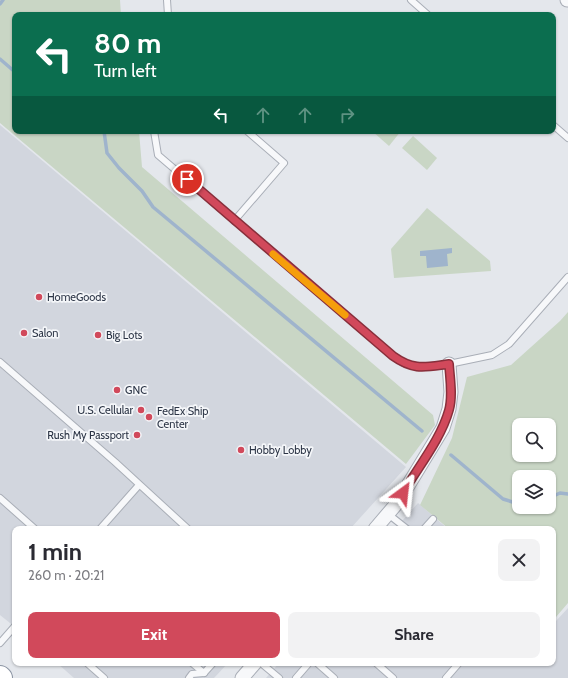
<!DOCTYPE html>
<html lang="en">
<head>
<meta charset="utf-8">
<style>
	body { margin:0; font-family:Cabin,sans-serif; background:#f2f2f3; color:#2b2b33; height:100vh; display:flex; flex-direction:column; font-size:15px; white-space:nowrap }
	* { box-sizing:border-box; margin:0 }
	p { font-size:13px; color:#7c7c81 }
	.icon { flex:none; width:22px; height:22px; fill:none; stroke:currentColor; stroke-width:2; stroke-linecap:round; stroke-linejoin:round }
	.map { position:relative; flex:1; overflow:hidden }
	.side { position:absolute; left:12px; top:526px; width:544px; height:140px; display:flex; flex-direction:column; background:#fff; border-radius:8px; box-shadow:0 1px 3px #0004 }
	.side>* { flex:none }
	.banner { position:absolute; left:12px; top:12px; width:544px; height:122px; border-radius:8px; box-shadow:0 1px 3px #0004; background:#0b6e4f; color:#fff; overflow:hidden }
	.buttons { position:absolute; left:512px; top:418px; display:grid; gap:8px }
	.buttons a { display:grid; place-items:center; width:44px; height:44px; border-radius:8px; background:#fff; box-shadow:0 1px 3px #0004; font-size:20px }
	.pin { position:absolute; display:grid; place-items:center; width:34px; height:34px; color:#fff; margin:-17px; border:2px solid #fff; border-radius:50%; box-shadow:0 1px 4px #0007 }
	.me { position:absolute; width:44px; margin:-22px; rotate:30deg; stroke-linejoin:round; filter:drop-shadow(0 0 3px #0008) }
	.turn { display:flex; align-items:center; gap:14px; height:84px; padding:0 16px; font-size:18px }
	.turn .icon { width:52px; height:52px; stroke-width:2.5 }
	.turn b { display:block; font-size:28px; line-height:34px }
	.lanes { display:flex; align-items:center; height:38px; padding:0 16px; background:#0003; justify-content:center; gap:20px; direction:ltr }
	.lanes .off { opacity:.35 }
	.round { display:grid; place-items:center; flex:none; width:42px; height:42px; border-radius:8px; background:#f2f2f3 }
	.head { display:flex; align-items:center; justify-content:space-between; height:68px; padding:0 16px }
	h1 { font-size:24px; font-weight:700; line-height:30px }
	.action { display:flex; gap:8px; margin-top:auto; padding:8px 16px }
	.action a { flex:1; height:46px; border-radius:8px; background:#d1495b; color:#fff; font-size:16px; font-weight:700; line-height:46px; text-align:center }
	.action a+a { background:#f2f2f3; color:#2b2b33 }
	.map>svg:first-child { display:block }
</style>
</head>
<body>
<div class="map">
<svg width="568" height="678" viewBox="0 0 568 678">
	<rect width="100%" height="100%" fill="#e4e7ec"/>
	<!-- built -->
	<g fill="#d2d6de">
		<path d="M0 125 406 467 350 529H15V627L0 615Z"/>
		<path d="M418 503 448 529H395Z"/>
		<path d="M568 608V678H266L279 663H553V619L556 621Z"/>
		<path d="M57 663H228L214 678H74Z"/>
	</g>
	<!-- green -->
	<g fill="#c9d6c5" fill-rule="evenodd">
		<path d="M0 0H120L121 15H15V131H139L142 167 433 415 435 425 406 464 0 123Z"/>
		<path d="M372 131H401L389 146Z"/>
		<path d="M413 136 437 158 427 170 402 148Z"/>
		<path d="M427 208 490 261 491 271 394 278 391 249Z"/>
		<path d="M568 312V603L556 617 553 615V529H449L420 505 452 438 467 377 511 365 560 321ZM519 425H549V455H519ZM519 477H549V507H519Z"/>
	</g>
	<!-- water -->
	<path fill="#9fb4cc" d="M452 248V253L447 254 448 266 427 268 426 256H420V251Z"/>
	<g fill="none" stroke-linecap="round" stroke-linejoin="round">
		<!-- stream -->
		<g stroke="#9fb4cc" stroke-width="3.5">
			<path d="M0 4 3 0"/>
			<path d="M0 59 15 72"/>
			<path d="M104 131 107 153 119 168 142 191 153 207 422 431"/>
			<path d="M451 455 503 499 519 504"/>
			<path d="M549 498 560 493 568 494"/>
		</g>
		<!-- lane casing -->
		<g stroke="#a9aeb7" stroke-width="8">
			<g id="lane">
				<path d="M167 0 168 15"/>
				<path d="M411 0 428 15"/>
				<path d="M553 125 568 138"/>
				<path d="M154 131 158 155 393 356 403 363 418 367 449 364 492 355 509 344 568 277"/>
				<path d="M234 221 284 163 247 131"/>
				<path d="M0 362 115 462 188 529"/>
				<path d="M0 498 35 529"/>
				<path d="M388 514 407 529"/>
				<path d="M100 529 139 485"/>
				<path d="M424 529 433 519"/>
				<path d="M0 643 15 626"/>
				<path d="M87 663 104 678"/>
				<path d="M192 663 204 673 213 663"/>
				<path d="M261 663 279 678"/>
				<path d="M317 663 334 678"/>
				<path d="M376 663 393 678"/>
				<path d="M189 678 192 674 204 673"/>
				<path d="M296 678 309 663"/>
				<path d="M446 678 459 663"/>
			</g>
		</g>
		<!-- street casing -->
		<g stroke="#a9aeb7" stroke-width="15">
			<g id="street">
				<path d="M567 0H568"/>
				<path d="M375 529 398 502 443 428 449 409 451 392 449 364"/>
				<path d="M242 678 255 663"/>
			</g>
		</g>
		<!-- highway casing -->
		<g stroke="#8b94a3" stroke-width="24">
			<path id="highway" d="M0 677 1 678"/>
		</g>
		<!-- lane -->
		<use href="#lane" stroke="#f7f8fa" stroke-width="6"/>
		<!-- street -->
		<use href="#street" stroke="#f7f8fa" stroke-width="13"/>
		<!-- highway -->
		<use href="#highway" stroke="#fff" stroke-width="22"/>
	</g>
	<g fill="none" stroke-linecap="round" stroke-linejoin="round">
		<!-- route casing -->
		<g stroke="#882f3b" stroke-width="10">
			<path id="route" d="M187 179 393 356C414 371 425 367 449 364 450 379 453 396 449 410 441 439 418 467 403 493"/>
		</g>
		<!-- route -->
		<use href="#route" stroke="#d1495b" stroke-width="7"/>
		<!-- slow -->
		<path stroke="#f59e0b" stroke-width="7" d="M273 254 345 315"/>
	</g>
	<!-- markers -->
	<g fill="#d1495b" stroke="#f4f6f9" stroke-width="1.5">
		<circle cx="39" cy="297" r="4"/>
		<circle cx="24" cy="333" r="4"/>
		<circle cx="98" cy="335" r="4"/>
		<circle cx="117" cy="390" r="4"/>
		<circle cx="141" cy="410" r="4"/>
		<circle cx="149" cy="417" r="4"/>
		<circle cx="137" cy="435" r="4"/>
		<circle cx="241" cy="450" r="4"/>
	</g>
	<g text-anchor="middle" stroke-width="3.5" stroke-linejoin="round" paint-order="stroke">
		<!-- poi labels -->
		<g font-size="11" fill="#2b3445" stroke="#f4f6f9" text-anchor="start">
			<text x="47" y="301">HomeGoods</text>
			<text x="32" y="337">Salon</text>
			<text x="106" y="339">Big Lots</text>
			<text x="125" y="394">GNC</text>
			<text x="133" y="414" text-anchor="end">U.S. Cellular</text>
			<text x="157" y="415">FedEx Ship<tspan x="157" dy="13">Center</tspan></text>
			<text x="129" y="439" text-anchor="end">Rush My Passport</text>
			<text x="249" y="454">Hobby Lobby</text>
		</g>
	</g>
</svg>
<div class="buttons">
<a><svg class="icon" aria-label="search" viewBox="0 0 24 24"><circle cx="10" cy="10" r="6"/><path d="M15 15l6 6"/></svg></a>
<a><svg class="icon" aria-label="layers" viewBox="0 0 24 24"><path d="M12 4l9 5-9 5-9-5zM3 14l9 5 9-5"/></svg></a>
</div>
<div class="pin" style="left:187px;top:179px;background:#d93025"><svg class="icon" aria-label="arrive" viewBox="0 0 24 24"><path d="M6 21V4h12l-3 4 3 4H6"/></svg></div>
<svg class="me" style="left:403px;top:493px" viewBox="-20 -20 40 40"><path d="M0-17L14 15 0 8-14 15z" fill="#d1495b" stroke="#fff" stroke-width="4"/></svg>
<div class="banner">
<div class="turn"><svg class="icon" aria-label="left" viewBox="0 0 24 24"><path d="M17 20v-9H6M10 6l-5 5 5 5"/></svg><div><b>80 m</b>Turn left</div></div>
<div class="lanes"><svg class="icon" aria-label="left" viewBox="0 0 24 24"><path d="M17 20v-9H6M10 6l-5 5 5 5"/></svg><svg class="icon off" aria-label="ahead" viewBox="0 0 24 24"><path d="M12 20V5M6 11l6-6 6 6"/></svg><svg class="icon off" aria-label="ahead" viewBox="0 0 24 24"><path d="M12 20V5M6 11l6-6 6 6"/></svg><svg class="icon off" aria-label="right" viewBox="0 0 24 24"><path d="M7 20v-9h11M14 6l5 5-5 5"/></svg></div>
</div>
<section class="side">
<div class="head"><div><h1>1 min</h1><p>260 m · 20:21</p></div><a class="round"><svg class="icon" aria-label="close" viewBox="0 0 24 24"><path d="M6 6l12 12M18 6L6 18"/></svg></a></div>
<div class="action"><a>Exit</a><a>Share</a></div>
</section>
</div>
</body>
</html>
